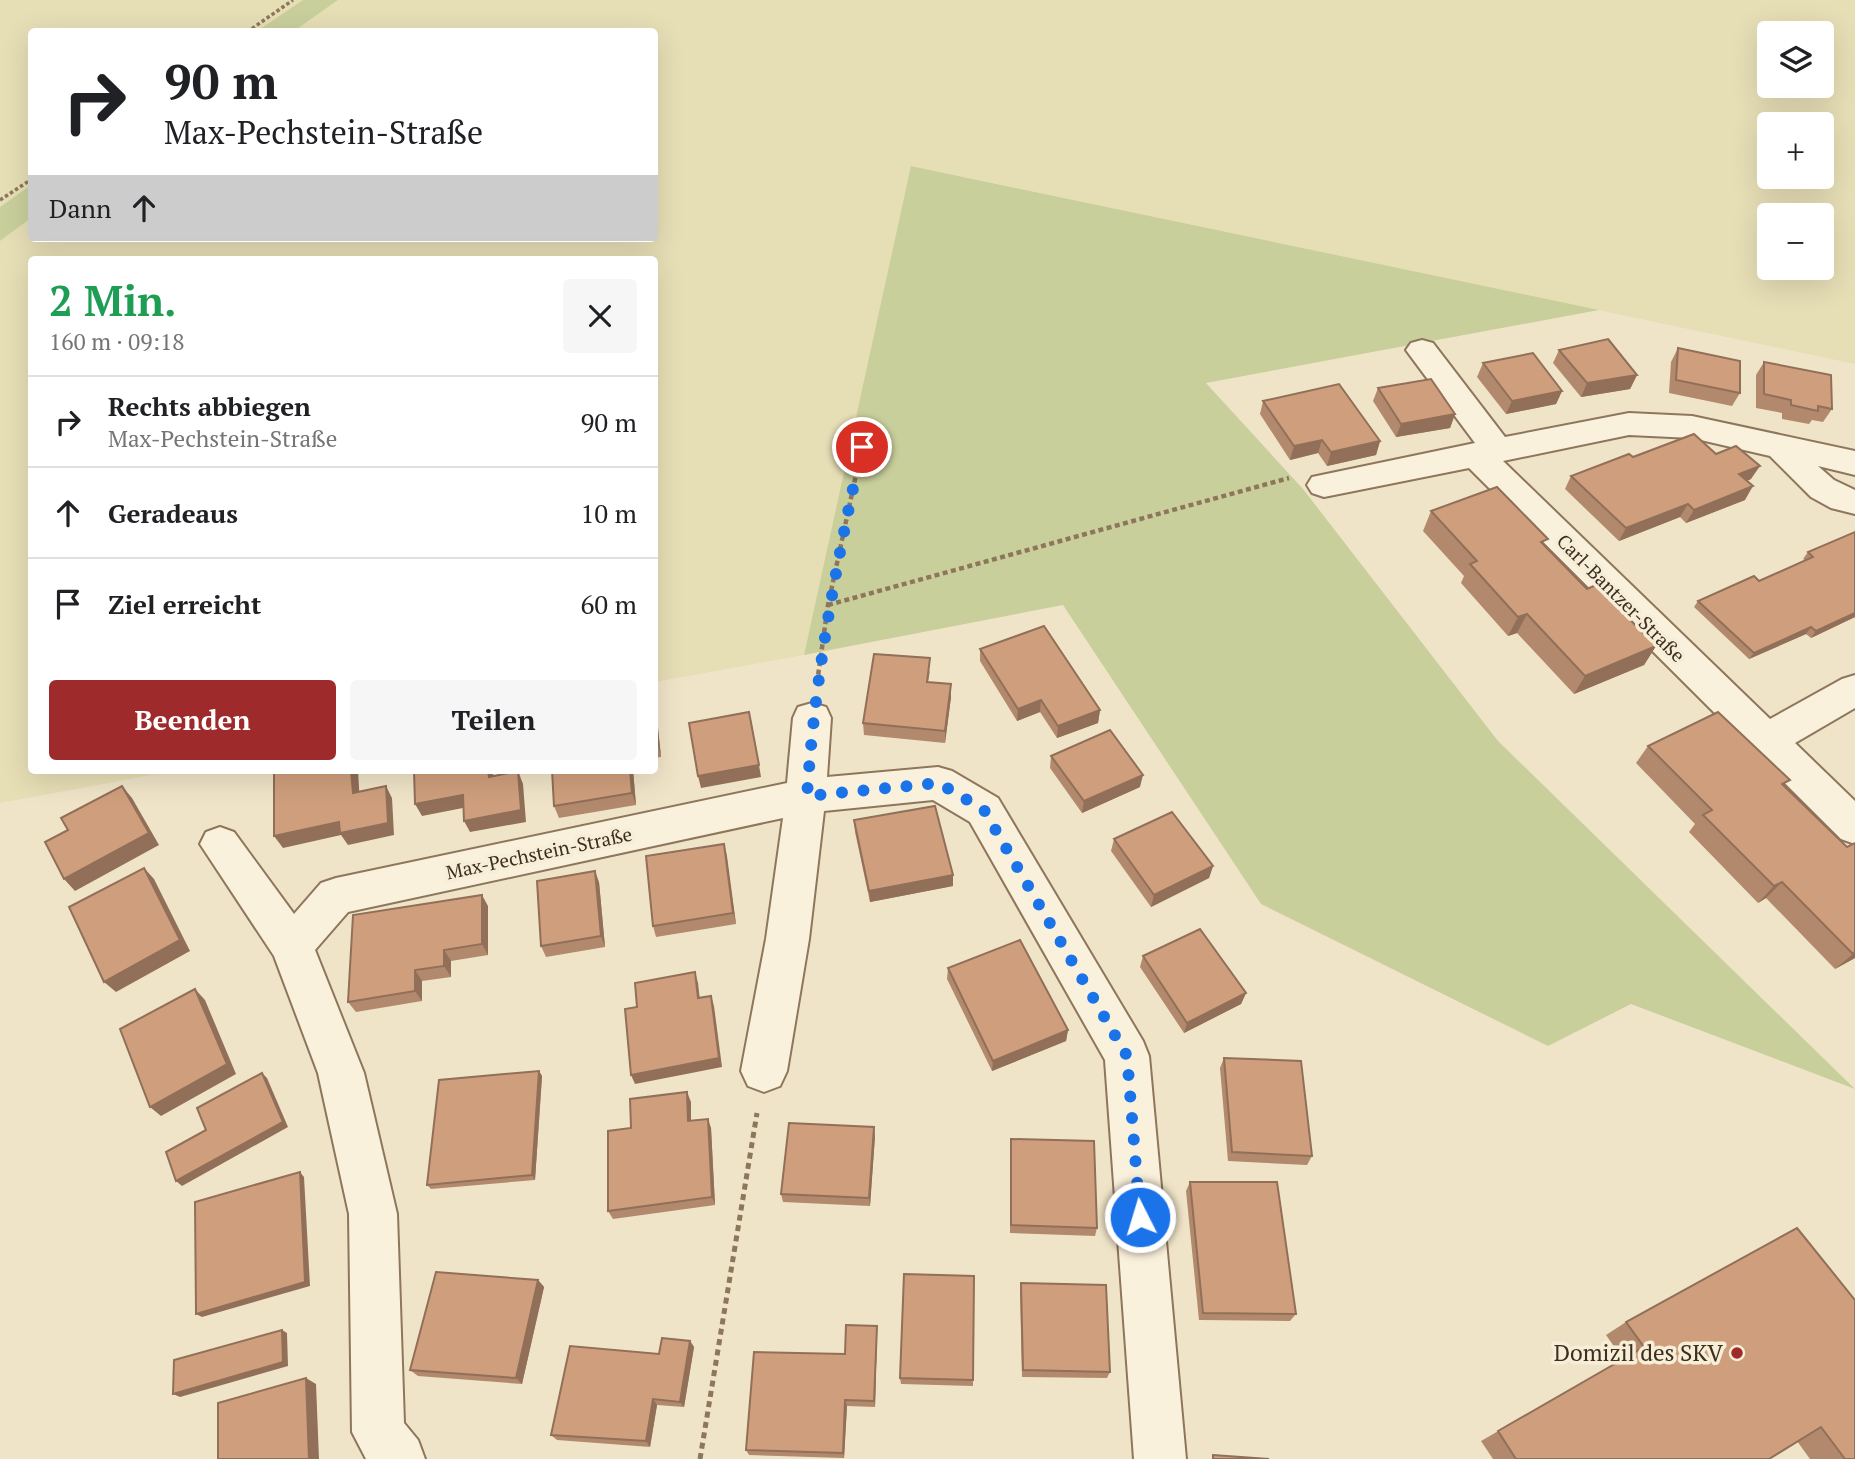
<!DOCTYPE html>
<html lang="de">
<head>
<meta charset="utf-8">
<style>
	body { margin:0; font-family:"PT Serif",serif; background:#f6f6f6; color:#202124; height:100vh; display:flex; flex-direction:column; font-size:26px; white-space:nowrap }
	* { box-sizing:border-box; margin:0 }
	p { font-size:23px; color:#757577 }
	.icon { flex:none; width:38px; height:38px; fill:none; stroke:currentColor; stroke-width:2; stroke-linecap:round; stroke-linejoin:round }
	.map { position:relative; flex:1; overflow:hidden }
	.drawer { position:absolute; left:28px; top:256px; width:630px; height:518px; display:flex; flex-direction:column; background:#fff; border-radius:7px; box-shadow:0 7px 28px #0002 }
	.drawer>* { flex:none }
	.hud { position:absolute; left:28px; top:28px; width:630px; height:214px; border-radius:7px; box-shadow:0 7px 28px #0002; background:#fff; color:#202124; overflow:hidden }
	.tools { position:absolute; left:1757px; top:21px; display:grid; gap:14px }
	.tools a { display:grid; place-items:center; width:77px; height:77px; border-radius:7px; background:#fff; box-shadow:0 7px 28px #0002; font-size:35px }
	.pin { position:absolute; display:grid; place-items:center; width:60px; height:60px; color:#fff; margin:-30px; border:4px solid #fff; border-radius:50%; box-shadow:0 2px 7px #0007 }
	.me { position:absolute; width:77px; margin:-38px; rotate:355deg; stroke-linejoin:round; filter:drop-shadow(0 0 5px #0008) }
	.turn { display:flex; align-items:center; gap:24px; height:147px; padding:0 21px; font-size:32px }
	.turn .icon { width:91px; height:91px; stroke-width:2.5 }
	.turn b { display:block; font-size:49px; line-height:60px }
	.then { display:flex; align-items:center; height:66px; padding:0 21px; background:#0003; gap:14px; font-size:26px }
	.round { display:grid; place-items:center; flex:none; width:74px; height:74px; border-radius:7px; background:#f6f6f6 }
	.head { display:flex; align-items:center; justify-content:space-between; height:119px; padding:0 21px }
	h1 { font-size:42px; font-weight:800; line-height:52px; color:#1e9e55 }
	.action { display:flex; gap:14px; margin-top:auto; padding:14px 21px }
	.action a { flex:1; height:80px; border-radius:7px; background:#9e2a2b; color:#fff; font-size:28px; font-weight:800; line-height:80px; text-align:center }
	.action a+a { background:#f6f6f6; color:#202124 }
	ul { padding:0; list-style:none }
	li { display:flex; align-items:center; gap:21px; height:91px; padding:0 21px; border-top:2px solid #e0e0e0 }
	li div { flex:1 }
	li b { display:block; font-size:26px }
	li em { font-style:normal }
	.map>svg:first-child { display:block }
</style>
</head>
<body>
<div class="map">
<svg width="1855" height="1459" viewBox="0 0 1855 1459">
	<rect width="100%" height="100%" fill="#f0e4c8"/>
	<!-- farmland -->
	<g fill="#e6deb5" fill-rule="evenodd">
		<path d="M0 0H303L257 31 32 32 31 185 0 207Z"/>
		<path d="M338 0H1855V364L912 166 804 655 655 682 654 259H32V770H178L0 803V241L31 218 32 238H654V32L294 31ZM1769 33H1822V86H1769ZM1769 124H1822V177H1769ZM1769 215H1822V268H1769Z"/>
	</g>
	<!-- green -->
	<g fill="#c9cf9b">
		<path d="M303 0H338L294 31H257Z"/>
		<path d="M911 166 1599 310 1206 383 1303 489 1498 741 1855 1089 1631 1004 1548 1046 1261 904 1063 605 804 655Z"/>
		<path d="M31 185V218L0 241V207Z"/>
	</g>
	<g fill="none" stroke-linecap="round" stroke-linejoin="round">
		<!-- minor casing -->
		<g stroke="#8d765c" stroke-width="4">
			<g id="minor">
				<path d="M1422 340 1433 343 1505 437 1629 413 1692 416 1855 451V475L1818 466 1834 480 1855 490V514L1831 508 1811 497 1770 456 1692 438 1629 435 1503 461 1770 719 1842 679 1855 675V708L1795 743 1855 801V844L1841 839 1469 468 1324 497 1312 493 1307 485 1312 477 1475 443 1406 350 1411 343Z"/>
				<path d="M812 703 826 707 831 718 827 777 938 767 952 771 998 798 1143 1041 1149 1056 1186 1459H1134L1105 1060 970 822 933 800 824 811 809 939 787 1071 780 1086 764 1092 748 1086 741 1071 766 939 783 818 348 912 315 950 364 1073 397 1214 404 1423 418 1440 425 1459H366L352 1432 349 1214 318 1073 274 956 200 844 206 832 220 827 234 832 294 914 321 883 336 878 787 783 793 718 798 707Z"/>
			</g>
		</g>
		<!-- path-far2 -->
		<g stroke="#8d765c" stroke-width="3.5" stroke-dasharray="3.5 2.5" stroke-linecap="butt">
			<path d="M247 32 293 0"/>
			<path d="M0 200 32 179"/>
		</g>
		<!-- path-far1 -->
		<g stroke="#8d765c" stroke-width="4.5" stroke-dasharray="5 3.5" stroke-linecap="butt">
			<path d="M828 605 1289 478"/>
			<path d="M817 683 828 605 862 447"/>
		</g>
		<!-- path -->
		<path stroke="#8d765c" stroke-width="5" stroke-dasharray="6 4.5" stroke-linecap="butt" d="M700 1459 757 1113"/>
		<!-- minor -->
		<use href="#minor" fill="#faf1dc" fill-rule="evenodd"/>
	</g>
	<!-- wall -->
	<g fill="#b2896c">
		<path d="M1678 348 1740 393 1732 406 1669 393 1671 362Z"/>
		<path d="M1559 350 1637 375 1630 389 1581 397 1553 363Z"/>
		<path d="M1764 362 1832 409 1823 422 1812 420 1809 424 1782 419V413L1756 408V375Z"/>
		<path d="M1483 363 1562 391 1556 404 1506 414 1477 377Z"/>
		<path d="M1378 388 1455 414 1450 428 1396 437 1373 401Z"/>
		<path d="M1263 401 1380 441 1376 455 1327 466 1318 453 1290 460 1260 414Z"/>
		<path d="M1716 454 1751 479 1747 481 1745 500 1686 523 1680 517 1619 541 1565 489 1571 476 1633 457Z"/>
		<path d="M1431 511 1545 546 1587 589 1656 646 1644 665 1574 694 1517 633 1508 636 1461 583 1464 576 1423 531Z"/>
		<path d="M1855 532V617L1811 638 1806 634 1749 659 1694 607 1698 601 1759 581 1805 560 1803 559 1808 552Z"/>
		<path d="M980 649 1100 710 1098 723 1057 738 1040 712 1017 721 980 661Z"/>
		<path d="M930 671 928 682 951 697 945 743 864 735 863 723Z"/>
		<path d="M654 708 657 719 661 757 654 758Z"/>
		<path d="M1648 746 1785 786 1855 958 1835 969 1766 898 1758 903 1689 832 1695 824 1636 763Z"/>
		<path d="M1051 756 1140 787 1082 813 1050 768Z"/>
		<path d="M633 770 636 805 559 818 554 806Z"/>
		<path d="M854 820 953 875V886L870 902 855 832Z"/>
		<path d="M1114 839 1213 866 1209 878 1151 907 1111 851Z"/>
		<path d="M724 844 736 924 656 937 653 926Z"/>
		<path d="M599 882 605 947 546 957 541 946Z"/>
		<path d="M488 906V955L451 961V977L422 981V1001L356 1012 348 1002Z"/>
		<path d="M1143 956 1246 993 1241 1004 1184 1033 1140 967Z"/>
		<path d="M948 968 1068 1030 1066 1041 992 1071 947 979Z"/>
		<path d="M1224 1058 1312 1156 1307 1165 1228 1161 1220 1068Z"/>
		<path d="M539 1071 542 1076 535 1180 431 1189 427 1185Z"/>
		<path d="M691 1102V1121L711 1128 715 1205 613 1219 608 1211 631 1128Z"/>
		<path d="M875 1136 870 1206 783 1202 781 1194Z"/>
		<path d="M1011 1139 1097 1228 1095 1236 1010 1233V1148Z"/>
		<path d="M1190 1182 1296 1314 1290 1321 1199 1320 1186 1191Z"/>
		<path d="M1797 1228 1855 1459H1810L1797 1441 1769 1459H1493L1481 1441 1623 1359 1606 1335 1626 1322Z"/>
		<path d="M538 1280 544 1287 522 1384 418 1376 410 1370Z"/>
		<path d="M1021 1283 1110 1372 1107 1378 1022 1377 1020 1291Z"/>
		<path d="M877 1326V1332L875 1407 847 1406 844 1458 749 1455 746 1450 845 1354Z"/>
		<path d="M690 1341 694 1347 684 1407 657 1405 650 1447 557 1440 551 1435 659 1354Z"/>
		<path d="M900 1378 973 1380V1386L901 1384Z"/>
	</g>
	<!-- shaded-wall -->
	<g fill="#916f58">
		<path d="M1637 375 1630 389 1581 397 1587 383Z"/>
		<path d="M1562 391 1556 404 1506 414 1512 401Z"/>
		<path d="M1455 414 1450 428 1396 437 1401 424Z"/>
		<path d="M1322 440 1318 453 1290 460 1294 446Z"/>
		<path d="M1380 441 1376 455 1327 466 1331 452Z"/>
		<path d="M1760 466 1751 479 1731 487 1739 474Z"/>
		<path d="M1753 486 1745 500 1686 523 1694 510Z"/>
		<path d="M1688 504 1680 517 1619 541 1626 528Z"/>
		<path d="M1855 613V617L1811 638 1816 631Z"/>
		<path d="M1527 614 1517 633 1508 636 1518 617Z"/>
		<path d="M1811 627 1806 634 1749 659 1754 653Z"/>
		<path d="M1656 646 1644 665 1574 694 1585 676Z"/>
		<path d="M951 684V697L945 743V731Z"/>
		<path d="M1041 700 1040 712 1017 721 1018 709Z"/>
		<path d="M654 708 657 719 661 757 658 744Z"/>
		<path d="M1100 710 1098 723 1057 738 1058 726Z"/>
		<path d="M759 765 761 777 701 788 698 776Z"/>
		<path d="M351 770H358L360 805 353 793Z"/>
		<path d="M488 770H493L494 789 489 777Z"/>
		<path d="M630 770H633L636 805 632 793Z"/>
		<path d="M518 771 523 784 526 822 470 832 464 821Z"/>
		<path d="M1143 775 1140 787 1082 813 1084 801Z"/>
		<path d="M122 786 132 798 159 845 75 891 64 879Z"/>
		<path d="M386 786 392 798 394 835 348 845 341 835 283 848 274 836 339 822Z"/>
		<path d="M463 795 468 807 422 816 415 804Z"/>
		<path d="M724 844 727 856 736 924 733 913Z"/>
		<path d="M1213 866 1209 878 1151 907 1154 895Z"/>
		<path d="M144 868 154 879 190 951 116 992 104 982Z"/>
		<path d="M595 871 599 882 605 947 601 936Z"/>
		<path d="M953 875V886L870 902 869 891Z"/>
		<path d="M1782 882 1766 898 1758 903 1774 886Z"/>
		<path d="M482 895 488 906V955L482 944Z"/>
		<path d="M444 950 451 961V977L444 966Z"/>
		<path d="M1855 952V958L1835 969 1853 954Z"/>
		<path d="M415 970 422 981V1001L415 991Z"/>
		<path d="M695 972 698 983 701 1009 698 998Z"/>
		<path d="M195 989 205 1000 236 1074 161 1116 150 1107Z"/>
		<path d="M1246 993 1241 1004 1184 1033 1187 1023Z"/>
		<path d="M711 996 714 1006 722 1067 635 1084 631 1075Z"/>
		<path d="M1068 1030 1066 1041 992 1071 993 1061Z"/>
		<path d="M539 1071 542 1076 535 1180 532 1175Z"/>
		<path d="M262 1073 267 1078 288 1127 182 1186 176 1181Z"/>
		<path d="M687 1092 691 1102V1131L688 1121Z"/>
		<path d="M708 1119 711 1128 715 1205 712 1197Z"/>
		<path d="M874 1127 875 1136 870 1206 869 1198Z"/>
		<path d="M300 1172 304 1177 310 1286 202 1317 196 1314Z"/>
		<path d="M538 1280 544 1287 522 1384 516 1378Z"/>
		<path d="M877 1326V1332L875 1407 874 1401Z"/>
		<path d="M282 1330 287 1333 288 1366 180 1397 173 1394Z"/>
		<path d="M690 1341 694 1347 684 1407 680 1402Z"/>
		<path d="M306 1378 316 1384 319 1459H309Z"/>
		<path d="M653 1399 657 1405 650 1447 646 1441Z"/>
		<path d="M845 1400 847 1406 844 1458 843 1453Z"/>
	</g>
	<!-- building -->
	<g fill="#cf9f7d" stroke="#916f58" stroke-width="2">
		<path d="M1608 339 1637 375 1587 383 1559 350Z"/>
		<path d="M1678 348 1740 361V393L1676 380Z"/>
		<path d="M1533 353 1562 391 1512 401 1483 363Z"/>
		<path d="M1764 362 1831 375 1832 409 1818 406V411L1791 405V400L1764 394Z"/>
		<path d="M1431 379 1455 414 1401 424 1378 388Z"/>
		<path d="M1339 384 1380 441 1331 452 1322 440 1294 446 1263 401Z"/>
		<path d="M1694 434 1716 454 1736 446 1760 466 1739 474 1753 486 1694 510 1688 504 1626 528 1571 476 1629 454 1633 457Z"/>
		<path d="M1497 487 1548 539 1541 542 1587 589 1596 585 1656 646 1585 676 1527 614 1518 617 1470 564 1477 561 1431 511Z"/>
		<path d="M1855 532V613L1816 631 1811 627 1754 653 1698 601 1754 576 1759 581 1813 557 1808 552Z"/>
		<path d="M1044 626 1100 710 1058 726 1041 700 1018 709 980 649Z"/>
		<path d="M874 654 930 658 927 682 951 684 945 731 863 723Z"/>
		<path d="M654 711 658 744 654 745Z"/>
		<path d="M749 712 759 765 698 776 689 723Z"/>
		<path d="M1718 712 1790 780 1782 784 1847 847 1855 843V952L1853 954 1782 882 1774 886 1703 815 1712 810 1648 746Z"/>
		<path d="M1110 730 1143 775 1084 801 1051 756Z"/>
		<path d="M278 770H351L353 793 386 786 388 823 340 833 339 822 274 836V771Z"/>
		<path d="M414 770H488L489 777 518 771 521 810 464 821 463 795 415 804Z"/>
		<path d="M552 770H630L632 793 554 806Z"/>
		<path d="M122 786 149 833 64 879 45 842 68 830 61 818Z"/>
		<path d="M935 806 953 875 869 891 854 820Z"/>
		<path d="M1172 812 1213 866 1154 895 1114 839Z"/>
		<path d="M724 844 733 913 653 926 646 856Z"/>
		<path d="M144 868 180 940 104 982 69 907Z"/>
		<path d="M595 871 601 936 541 946 537 881Z"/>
		<path d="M482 895V944L444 950V966L415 970V991L348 1002 353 915Z"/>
		<path d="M1200 929 1246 993 1187 1023 1143 956Z"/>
		<path d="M1020 940 1068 1030 993 1061 948 968Z"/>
		<path d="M695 972 698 998 711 996 719 1058 631 1075 625 1009 637 1007 635 983Z"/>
		<path d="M195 989 227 1064 150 1107 120 1029Z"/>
		<path d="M1224 1058 1301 1061 1312 1156 1232 1152Z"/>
		<path d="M539 1071 532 1175 427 1185 439 1080Z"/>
		<path d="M262 1073 283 1122 176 1181 166 1152 206 1130 197 1108Z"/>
		<path d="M687 1092 688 1121 708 1119 712 1197 608 1211V1131L631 1128 630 1099Z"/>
		<path d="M789 1123 874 1127 869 1198 781 1194Z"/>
		<path d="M1011 1139 1094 1141 1097 1228 1011 1225Z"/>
		<path d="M300 1172 305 1282 196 1314 195 1202Z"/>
		<path d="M1190 1182H1277L1296 1314 1203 1313Z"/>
		<path d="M1797 1228 1855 1300V1459H1845L1821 1427 1769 1459H1516L1498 1431 1644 1347 1626 1322Z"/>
		<path d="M436 1272 538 1280 516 1378 410 1370Z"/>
		<path d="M904 1274 974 1276 973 1380 900 1378Z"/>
		<path d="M1021 1283 1106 1285 1110 1372 1023 1370Z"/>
		<path d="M846 1325 877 1326 874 1401 845 1400 843 1453 746 1450 754 1352 845 1354Z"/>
		<path d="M282 1330 283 1362 173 1394 174 1360Z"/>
		<path d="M662 1338 690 1341 680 1402 653 1399 646 1441 551 1435 570 1346 659 1354Z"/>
		<path d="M306 1378 309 1459H218V1403Z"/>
		<path d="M1213 1455 1269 1459H1213Z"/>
	</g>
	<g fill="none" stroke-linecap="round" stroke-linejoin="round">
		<!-- route -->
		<path stroke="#1a73e8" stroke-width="12" stroke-dasharray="0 21.6" d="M862 447C836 565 815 675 807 796L939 783 984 810 1127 1056 1140 1217"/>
	</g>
	<!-- markers -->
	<circle fill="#9e2a2b" stroke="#f7eed8" stroke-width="2.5" cx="1737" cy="1353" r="7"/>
	<g text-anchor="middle" stroke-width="7" stroke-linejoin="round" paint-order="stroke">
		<!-- street labels -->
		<g font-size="19" fill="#3d2e20" stroke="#f7eed8">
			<text transform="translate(1621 598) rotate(45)" y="7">Carl-Bantzer-Straße</text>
			<text transform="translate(539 853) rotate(-12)" y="7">Max-Pechstein-Straße</text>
		</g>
		<!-- near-poi labels -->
		<g font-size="23" fill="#3d2e20" stroke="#f7eed8" text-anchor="end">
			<text x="1723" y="1361">Domizil des SKV</text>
		</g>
	</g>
</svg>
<div class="tools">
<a><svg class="icon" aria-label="layers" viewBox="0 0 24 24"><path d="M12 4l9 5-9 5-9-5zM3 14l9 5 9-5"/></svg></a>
<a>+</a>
<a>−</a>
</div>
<div class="pin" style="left:862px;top:447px;background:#d93025"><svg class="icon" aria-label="arrive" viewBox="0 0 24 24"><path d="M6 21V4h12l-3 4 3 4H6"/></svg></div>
<svg class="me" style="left:1140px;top:1217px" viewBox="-20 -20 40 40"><circle r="17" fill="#1a73e8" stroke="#fff" stroke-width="3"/><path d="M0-11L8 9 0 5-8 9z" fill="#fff"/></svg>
<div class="hud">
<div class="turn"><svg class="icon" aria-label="right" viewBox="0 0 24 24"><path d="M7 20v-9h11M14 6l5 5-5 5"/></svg><div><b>90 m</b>Max-Pechstein-Straße</div></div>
<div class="then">Dann<svg class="icon" aria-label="ahead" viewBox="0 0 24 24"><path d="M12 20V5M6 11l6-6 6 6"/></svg></div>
</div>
<section class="drawer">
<div class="head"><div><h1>2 Min.</h1><p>160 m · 09:18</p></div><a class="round"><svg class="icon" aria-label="close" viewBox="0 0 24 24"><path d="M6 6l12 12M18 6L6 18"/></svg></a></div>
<ul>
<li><svg class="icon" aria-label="right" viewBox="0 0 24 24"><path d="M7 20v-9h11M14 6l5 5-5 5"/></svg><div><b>Rechts abbiegen</b><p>Max-Pechstein-Straße</p></div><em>90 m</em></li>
<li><svg class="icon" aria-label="ahead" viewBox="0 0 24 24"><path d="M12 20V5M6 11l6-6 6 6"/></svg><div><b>Geradeaus</b></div><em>10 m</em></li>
<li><svg class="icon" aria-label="arrive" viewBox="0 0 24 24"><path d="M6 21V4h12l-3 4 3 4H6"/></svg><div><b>Ziel erreicht</b></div><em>60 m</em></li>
</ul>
<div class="action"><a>Beenden</a><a>Teilen</a></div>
</section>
</div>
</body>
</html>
